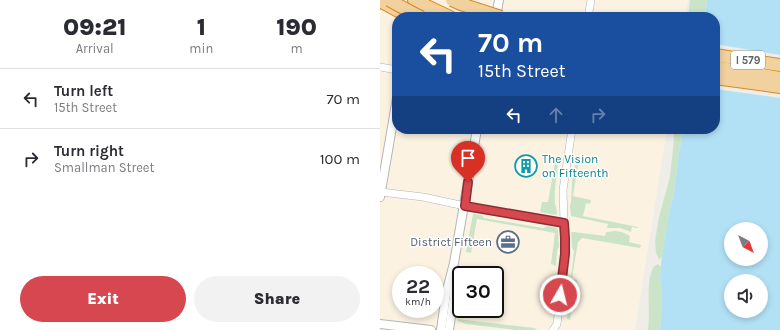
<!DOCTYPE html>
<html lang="en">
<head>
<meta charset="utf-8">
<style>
	body { margin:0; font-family:Karla,sans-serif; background:#f2f2f3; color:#2b2b33; height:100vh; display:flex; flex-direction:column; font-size:15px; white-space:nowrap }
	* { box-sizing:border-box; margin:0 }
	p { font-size:13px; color:#7c7c81 }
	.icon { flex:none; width:22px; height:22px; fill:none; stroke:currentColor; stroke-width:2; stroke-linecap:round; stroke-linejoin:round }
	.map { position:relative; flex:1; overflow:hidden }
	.sheet { display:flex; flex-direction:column; background:#fff; width:380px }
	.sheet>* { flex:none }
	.guide { position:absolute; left:12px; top:12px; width:328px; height:122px; border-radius:16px; box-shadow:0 2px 6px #0003; background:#1a4fa0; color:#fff; overflow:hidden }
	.needle { width:26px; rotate:139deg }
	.fabs { position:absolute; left:344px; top:222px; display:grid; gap:8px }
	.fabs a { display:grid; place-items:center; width:44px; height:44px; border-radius:50%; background:#fff; box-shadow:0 2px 6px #0003; font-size:20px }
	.speed { position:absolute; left:12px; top:266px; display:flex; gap:8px; font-size:20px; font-weight:700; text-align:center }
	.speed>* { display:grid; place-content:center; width:52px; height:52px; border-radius:50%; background:#fff; box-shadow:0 2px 6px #0003; line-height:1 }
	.speed small { font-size:10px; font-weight:400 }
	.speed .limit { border:2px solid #111; border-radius:6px; background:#fff; color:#111 }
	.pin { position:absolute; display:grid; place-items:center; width:34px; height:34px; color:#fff; margin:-41px -17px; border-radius:50% 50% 50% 0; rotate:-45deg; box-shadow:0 0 4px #0007 }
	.pin .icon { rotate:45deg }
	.me { position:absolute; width:44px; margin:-22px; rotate:8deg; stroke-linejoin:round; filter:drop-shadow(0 0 3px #0008) }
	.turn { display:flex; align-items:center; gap:14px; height:84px; padding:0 20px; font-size:18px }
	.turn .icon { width:52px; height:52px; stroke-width:2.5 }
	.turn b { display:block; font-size:28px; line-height:34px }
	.lanes { display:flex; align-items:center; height:38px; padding:0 20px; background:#0003; justify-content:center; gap:20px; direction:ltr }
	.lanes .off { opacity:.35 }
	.eta { display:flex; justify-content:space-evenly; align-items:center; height:68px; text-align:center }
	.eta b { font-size:24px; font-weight:800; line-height:28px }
	.primary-button { display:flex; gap:8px; margin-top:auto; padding:8px 20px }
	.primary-button a { flex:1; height:46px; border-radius:24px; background:#d6474f; color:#fff; font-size:16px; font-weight:800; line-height:46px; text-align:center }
	.primary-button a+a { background:#f2f2f3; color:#2b2b33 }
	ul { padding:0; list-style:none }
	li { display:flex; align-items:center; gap:12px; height:60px; padding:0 20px; border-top:1px solid #e1e1e2 }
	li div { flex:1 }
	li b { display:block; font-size:15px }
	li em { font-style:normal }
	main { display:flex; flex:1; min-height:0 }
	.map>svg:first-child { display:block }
</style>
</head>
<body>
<main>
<section class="sheet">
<div class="eta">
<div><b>09:21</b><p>Arrival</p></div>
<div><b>1</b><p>min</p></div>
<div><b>190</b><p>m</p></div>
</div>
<ul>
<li><svg class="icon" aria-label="left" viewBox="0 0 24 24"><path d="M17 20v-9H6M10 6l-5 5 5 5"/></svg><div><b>Turn left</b><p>15th Street</p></div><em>70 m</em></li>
<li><svg class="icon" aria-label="right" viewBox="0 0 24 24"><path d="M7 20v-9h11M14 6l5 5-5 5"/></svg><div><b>Turn right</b><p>Smallman Street</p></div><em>100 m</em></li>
</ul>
<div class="primary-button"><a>Exit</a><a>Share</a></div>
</section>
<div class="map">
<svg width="400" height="330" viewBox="0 0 400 330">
	<rect width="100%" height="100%" fill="#efede8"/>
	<!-- commercial -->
	<path fill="#fbf2e2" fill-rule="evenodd" d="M0 0H308L305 17H17V129H287L255 330H0ZM21 275H55V309H21ZM81 275H115V309H81Z"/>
	<!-- green -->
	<g fill="#cbe4c8">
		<path d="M310 0H327L325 17H308Z"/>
		<path d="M293 129H303L299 153 294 192 290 209 283 257 280 259H279L276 253 275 241 279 217 290 177 294 139Z"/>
		<path d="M175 162H178C177 175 174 189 175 202 175 206 177 208 177 214L175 215 160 212 162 202H168Z"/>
		<path d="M195 165H198L193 196 211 200 210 204 206 203 203 216C221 220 240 223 258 227V228L252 227 251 232 240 228H227L228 224 191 216 190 206 191 202 192 182Z"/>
		<path d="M93 214H94L102 215 104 218 163 228 168 226 177 228 178 231 179 246 177 251 176 266 171 264 175 233 97 219 91 253 86 252Z"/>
		<path d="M235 231 242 232 250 236 249 242 261 245 260 248 202 238 198 242 192 278H191L194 251 192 247 191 232H194L225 236 226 232Z"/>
		<path d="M278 264 281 267 280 280 282 291 281 321 279 330H268C271 313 265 283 273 268 274 266 276 265 278 264Z"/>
		<path d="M191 279 197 280 190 320 187 319Z"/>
		<path d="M77 319 154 328 158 330H136L86 324 78 321Z"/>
	</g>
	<!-- water -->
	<path fill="#b2e1f6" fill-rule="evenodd" d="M327 0H400V330H279L281 321 282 291 280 280 281 264 290 209 294 192 299 153 303 129H335V17H325ZM351 229H381V259H351ZM351 281H381V311H351Z"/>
	<!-- pier -->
	<path fill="#efede8" d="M335 44 400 55V98L335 89Z"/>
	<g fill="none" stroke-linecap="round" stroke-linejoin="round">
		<!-- minor casing -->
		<g stroke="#b3b5b8" stroke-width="8">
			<g id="minor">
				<path d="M208 17 211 0"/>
				<path d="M0 67 17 70"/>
				<path d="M1 192 43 197 85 206 184 223"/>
				<path d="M173 330 177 324 185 254 183 190 192 129"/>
			</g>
		</g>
		<!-- tertiary casing -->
		<g stroke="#b3b5b8" stroke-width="10">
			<g id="tertiary">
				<path d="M116 17 119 0"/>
				<path d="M0 197 17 98"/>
				<path d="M0 324 51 330"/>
				<path d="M61 330 66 294 74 263 97 129"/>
				<path d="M69 330 74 296V276"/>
			</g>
		</g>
		<!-- motorway casing -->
		<g stroke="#dd871b" stroke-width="14">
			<g id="motorway">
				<path d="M34 0 70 17"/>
				<path d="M0 1 18 11"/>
				<path d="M335 55 400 65"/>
				<path d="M335 67 400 78"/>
				<path d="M335 78 400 87"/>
			</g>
		</g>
		<!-- minor -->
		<use href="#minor" stroke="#fff" stroke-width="7"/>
		<!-- tertiary -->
		<use href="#tertiary" stroke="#fff" stroke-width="8"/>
		<!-- motorway -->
		<use href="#motorway" stroke="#f1d19d" stroke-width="12"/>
		<!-- motorway-bridge casing -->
		<g stroke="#dd871b" stroke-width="14" stroke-linecap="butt">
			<g id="motorway-bridge">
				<path d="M9 0 29 11 41 17"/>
				<path d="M72 0 81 4 121 17"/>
			</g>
		</g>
		<!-- motorway-bridge -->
		<use href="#motorway-bridge" stroke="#f1d19d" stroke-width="12"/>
	</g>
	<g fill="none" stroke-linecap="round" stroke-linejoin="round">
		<!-- route casing -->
		<g stroke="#8b2e33" stroke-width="10">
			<path id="route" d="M88 182 85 206 184 223 185 238V254L180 295"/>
		</g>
		<!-- route -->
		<use href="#route" stroke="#d6474f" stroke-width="7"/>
	</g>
	<!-- icons -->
	<defs>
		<g id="building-ring" transform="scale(1.15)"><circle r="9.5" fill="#fff" stroke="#0f9aa8" stroke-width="1.5"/><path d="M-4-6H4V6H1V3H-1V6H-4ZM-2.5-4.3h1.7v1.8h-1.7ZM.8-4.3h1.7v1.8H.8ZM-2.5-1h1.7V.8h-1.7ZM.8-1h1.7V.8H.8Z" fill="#0f9aa8"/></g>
		<g id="office-ring" transform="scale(1.15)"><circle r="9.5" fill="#fff" stroke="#5c6f8a" stroke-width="1.5"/><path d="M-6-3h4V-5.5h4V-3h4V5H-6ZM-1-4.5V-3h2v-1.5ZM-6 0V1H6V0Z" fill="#5c6f8a"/></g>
	</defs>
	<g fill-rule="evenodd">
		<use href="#building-ring" x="146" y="166"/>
		<use href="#office-ring" x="128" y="242"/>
	</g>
	<g text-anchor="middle" stroke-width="3" stroke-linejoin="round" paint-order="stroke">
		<!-- shield labels -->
		<rect fill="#fff" stroke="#8f9294" stroke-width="1" x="351" y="51" width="34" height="18" rx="3"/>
		<g font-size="11" font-weight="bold" fill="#5f6366">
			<text x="368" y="64">I 579</text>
		</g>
		<!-- culture labels -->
		<g font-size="12" fill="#0d838f" stroke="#fff" text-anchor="start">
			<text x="162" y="163">The Vision<tspan x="162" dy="14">on Fifteenth</tspan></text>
		</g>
		<!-- service labels -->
		<g font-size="12" fill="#4e5e75" stroke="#fff" text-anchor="end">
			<text x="112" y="246">District Fifteen</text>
		</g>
	</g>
</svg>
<div class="fabs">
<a><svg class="needle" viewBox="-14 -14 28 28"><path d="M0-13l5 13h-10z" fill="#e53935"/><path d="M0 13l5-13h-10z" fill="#7c7c81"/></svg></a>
<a><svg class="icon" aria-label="sound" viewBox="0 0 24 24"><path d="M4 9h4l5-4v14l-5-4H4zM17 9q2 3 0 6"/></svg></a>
</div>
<div class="speed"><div>22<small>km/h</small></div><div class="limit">30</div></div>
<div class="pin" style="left:88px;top:182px;background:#d93025"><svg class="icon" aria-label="arrive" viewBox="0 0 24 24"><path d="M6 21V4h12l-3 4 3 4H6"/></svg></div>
<svg class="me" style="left:180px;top:295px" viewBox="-20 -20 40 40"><circle r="17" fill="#d6474f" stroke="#fff" stroke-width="3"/><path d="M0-11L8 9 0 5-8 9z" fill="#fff"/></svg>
<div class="guide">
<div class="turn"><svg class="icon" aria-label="left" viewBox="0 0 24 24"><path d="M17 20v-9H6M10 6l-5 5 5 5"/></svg><div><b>70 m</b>15th Street</div></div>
<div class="lanes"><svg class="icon" aria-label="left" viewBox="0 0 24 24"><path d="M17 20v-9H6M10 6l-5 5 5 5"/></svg><svg class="icon off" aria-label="ahead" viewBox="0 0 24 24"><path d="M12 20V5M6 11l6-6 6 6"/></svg><svg class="icon off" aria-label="right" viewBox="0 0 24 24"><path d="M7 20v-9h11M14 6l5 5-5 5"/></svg></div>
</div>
</div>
</main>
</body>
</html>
